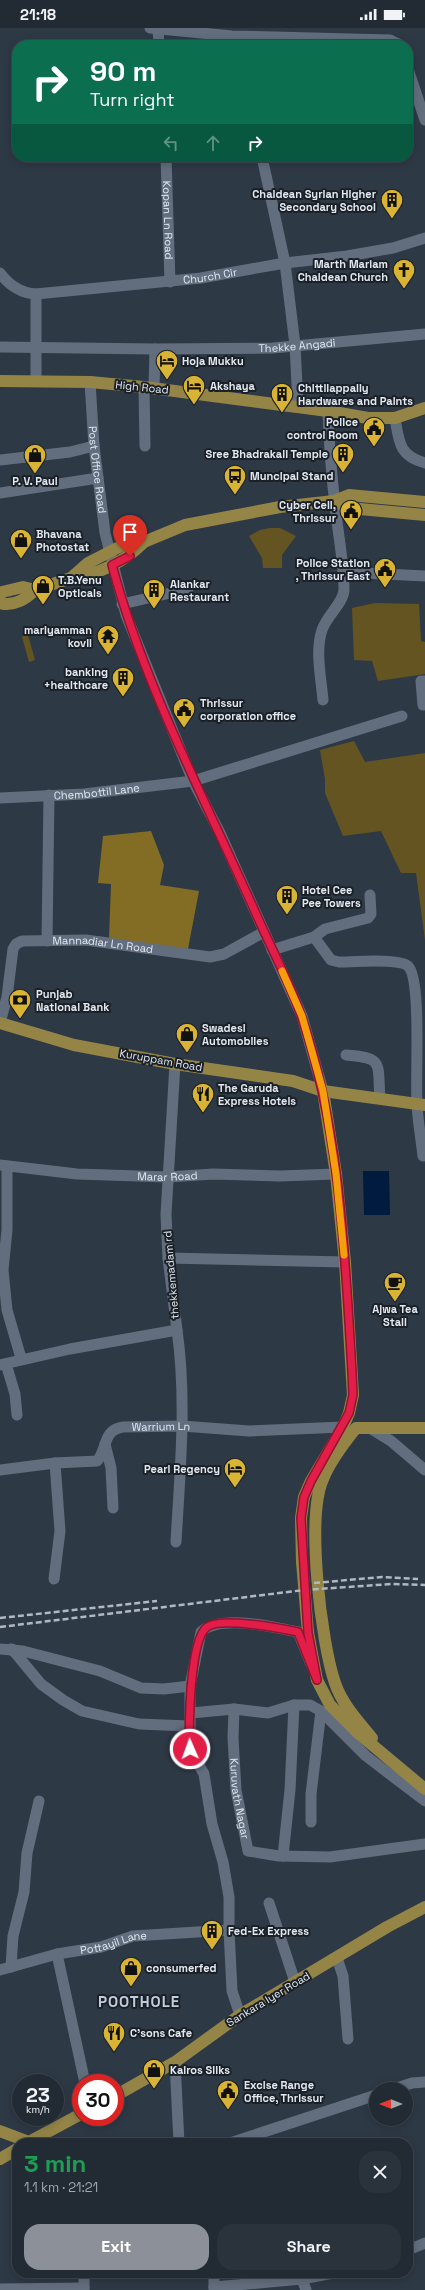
<!DOCTYPE html>
<html lang="en">
<head>
<meta charset="utf-8">
<style>
	body { margin:0; font-family:"Space Grotesk",sans-serif; background:#2a333c; color:#f1f3f6; height:100vh; display:flex; flex-direction:column; font-size:15px; white-space:nowrap }
	* { box-sizing:border-box; margin:0 }
	p { font-size:13px; color:#a2a7ac }
	.icon { flex:none; width:22px; height:22px; fill:none; stroke:currentColor; stroke-width:2; stroke-linecap:round; stroke-linejoin:round }
	.map { position:relative; flex:1; overflow:hidden }
	.drawer { position:absolute; left:12px; top:2110px; width:401px; height:140px; display:flex; flex-direction:column; background:#222b34; border-radius:16px; box-shadow:0 2px 10px #0003,0 0 0 1px #3f474f }
	.drawer>* { flex:none }
	.hud { position:absolute; left:12px; top:12px; width:401px; height:122px; border-radius:16px; box-shadow:0 2px 10px #0003,0 0 0 1px #3f474f; background:#0b6e4f; color:#fff; overflow:hidden }
	.needle { width:26px; rotate:270deg }
	.buttons { position:absolute; left:369px; top:2054px; display:grid; gap:8px }
	.buttons a { display:grid; place-items:center; width:44px; height:44px; border-radius:50%; background:#222b34; box-shadow:0 2px 10px #0003,0 0 0 1px #3f474f; font-size:20px }
	.speed { position:absolute; left:12px; top:2046px; display:flex; gap:8px; font-size:20px; font-weight:700; text-align:center }
	.speed>* { display:grid; place-content:center; width:52px; height:52px; border-radius:50%; background:#222b34; box-shadow:0 2px 10px #0003,0 0 0 1px #3f474f; line-height:1 }
	.speed small { font-size:10px; font-weight:400 }
	.speed .limit { border:6px solid #d22; background:#fff; color:#111 }
	.pin { position:absolute; display:grid; place-items:center; width:34px; height:34px; color:#fff; margin:-41px -17px; border-radius:50% 50% 50% 0; rotate:-45deg; box-shadow:0 0 4px #0007 }
	.pin .icon { rotate:45deg }
	.me { position:absolute; width:44px; margin:-22px; rotate:358deg; stroke-linejoin:round; filter:drop-shadow(0 0 3px #0008) }
	.turn { display:flex; align-items:center; gap:14px; height:84px; padding:0 12px; font-size:18px }
	.turn .icon { width:52px; height:52px; stroke-width:2.5 }
	.turn b { display:block; font-size:28px; line-height:34px }
	.lanes { display:flex; align-items:center; height:38px; padding:0 12px; background:#0003; justify-content:center; gap:20px; direction:ltr }
	.lanes .off { opacity:.35 }
	.round { display:grid; place-items:center; flex:none; width:42px; height:42px; border-radius:16px; background:#2a333c }
	.summary { display:flex; align-items:center; justify-content:space-between; height:68px; padding:0 12px }
	h1 { font-size:24px; font-weight:600; line-height:30px; color:#1e9e55 }
	.button { display:flex; gap:8px; margin-top:auto; padding:8px 12px }
	.button a { flex:1; height:46px; border-radius:16px; background:#8c9099; color:#fff; font-size:16px; font-weight:600; line-height:46px; text-align:center }
	.button a+a { background:#2a333c; color:#f1f3f6 }
	.status { display:flex; justify-content:space-between; align-items:center; height:28px; padding:0 20px; background:#222b34; direction:ltr }
	.status svg { height:11px; fill:currentColor }
	.map>svg:first-child { display:block }
</style>
</head>
<body>
<div class="status"><b>21:18</b><svg viewBox="0 0 49 12"><path d="M0 12V9h3v3zM5 12V6h3v6zM10 12V3h3v9zM15 12V0h3v12zM26 1h20v11H26zM47 4h2v5h-2z"/></svg></div>
<div class="map">
<svg width="425" height="2262" viewBox="0 0 425 2262">
	<rect width="100%" height="100%" fill="#2e3946"/>
	<!-- green -->
	<g fill="#645421">
		<path d="M270 500H280L296 508 282 527V540H263L262 530 249 508 260 502Z"/>
		<path d="M375 575 419 576 421 613 425 614V646L378 653 372 633 354 632 352 580Z"/>
		<path d="M25 607H28L35 632 29 634 22 609Z"/>
		<path d="M354 713 365 734 425 725V912L416 845H401L381 803 343 808 325 765V751L320 722Z"/>
	</g>
	<!-- forest -->
	<path fill="#836d24" d="M151 803 164 837 160 857 199 863 188 921 109 911 111 856 98 855 103 808Z"/>
	<!-- water -->
	<path fill="#001b3d" d="M363 1143H389L390 1187H364Z"/>
	<g fill="none" stroke-linecap="round" stroke-linejoin="round">
		<!-- minor -->
		<g stroke="#626e7e" stroke-width="11">
			<path d="M150 0 232 8 390 12 400 17"/>
			<path d="M158 1 159 17"/>
			<path d="M408 41 425 92"/>
			<path id="s1" d="M166 129 170 254"/>
			<path d="M262 129 285 235 295 317 298 378"/>
			<path id="s2" d="M0 245C9 257 21 265 36 266L201 250 285 235 347 228 393 220 425 210"/>
			<path d="M36 266V352"/>
			<path id="s3" d="M0 319 155 321 273 320 425 306"/>
			<path id="s4" d="M90 354 94 418 105 505 126 587 193 753 220 805 302 988 323 1063"/>
			<path d="M144 359 145 418"/>
			<path d="M154 360 155 321"/>
			<path d="M395 390C399 414 399 428 425 435"/>
			<path d="M0 432 70 424 94 418"/>
			<path d="M0 465 98 450"/>
			<path d="M343 544 425 548"/>
			<path d="M122 576 188 561"/>
			<path d="M323 672C321 649 315 623 322 602 327 587 343 576 344 562 344 537 339 511 336 486 332 452 329 418 328 383"/>
			<path d="M423 677 421 653H425"/>
			<path id="s5" d="M0 770 84 766 193 753 402 688"/>
			<path d="M314 909 325 901 368 890 371 886 370 867"/>
			<path d="M47 913 49 767"/>
			<path d="M272 922 314 909 331 932 339 934C352 934 399 930 408 938 422 951 415 1053 417 1077 418 1094 421 1111 423 1128"/>
			<path id="s6" d="M0 995 7 969 13 921 16 916 22 913 86 912 210 929 224 926 264 904"/>
			<path d="M346 1027C385 1030 377 1035 380 1070"/>
			<path id="s7" d="M0 1137 77 1146 168 1149 213 1146 280 1148 336 1146"/>
			<path d="M7 1138V1202L3 1242 7 1282 21 1330"/>
			<path d="M168 1230 345 1234"/>
			<path d="M6 1336 15 1366 17 1387"/>
			<path d="M0 1337 70 1321 177 1302 168 1230 166 1186 175 1036"/>
			<path d="M370 1400 391 1413 425 1442"/>
			<path d="M105 1416 111 1440 113 1480"/>
			<path id="s8" d="M0 1442 55 1435 97 1433C108 1421 102 1402 123 1399L182 1398 249 1403 343 1399"/>
			<path d="M176 1514C180 1443 187 1372 177 1302"/>
			<path d="M54 1551 60 1503 55 1435"/>
			<path d="M0 1621 23 1623 100 1643 141 1660 164 1661 190 1658V1721L204 1746 212 1796 223 1834 229 1869V1902L232 1963 240 1987"/>
			<path d="M10 1621H12L41 1656 63 1672 82 1683 139 1696 189 1698"/>
			<path d="M190 1658 201 1604C220 1586 273 1599 298 1604L311 1636"/>
			<path id="s9" d="M234 1681 233 1710 236 1762 248 1823 279 1828 330 1829 425 1816"/>
			<path d="M191 1685 234 1681 268 1685 294 1677H310L321 1683 366 1728 425 1773"/>
			<path d="M311 1794V1766L321 1683"/>
			<path d="M283 1828 290 1762 294 1677"/>
			<path d="M269 1875 295 1954"/>
			<path d="M57 1926 85 2055"/>
			<path d="M337 1930 343 1948 348 2011"/>
			<path d="M11 1939 13 1908 24 1864 27 1825 39 1773"/>
			<path id="s10" d="M0 1942 57 1926 101 1919 133 1908 229 1902"/>
			<path d="M175 2034 179 2115"/>
			<path d="M394 2061 412 2055 425 2054"/>
			<path d="M230 2115 376 2067"/>
			<path d="M408 2222 425 2215"/>
			<path d="M214 2245V2262"/>
			<path d="M302 2251 306 2262"/>
			<path d="M214 2259 302 2251 333 2245"/>
			<path d="M0 2261 84 2260"/>
			<path d="M84 2262V2245"/>
		</g>
		<!-- major -->
		<g stroke="#948547" stroke-width="12">
			<path d="M0 353 90 354 144 359 328 383 368 390H395L425 380"/>
			<path d="M334 473 349 480 425 487"/>
			<path d="M71 550C100 546 124 534 144 514"/>
			<path d="M0 567 2 564 23 559 35 562 71 550 88 535 125 516 144 514 185 497 280 479 334 473 349 467 425 474"/>
			<path d="M0 575C13 579 26 571 35 562"/>
			<path d="M0 995 74 1017 175 1036 293 1053 323 1063 425 1077"/>
			<path d="M323 1063 336 1146 345 1234 353 1367 349 1385 343 1399 311 1453 304 1469 301 1490 302 1534 308 1605 317 1652 330 1677 358 1705 425 1761"/>
			<path d="M372 1710C358 1693 342 1676 335 1655 321 1614 306 1489 323 1451 330 1433 344 1415 356 1400H425"/>
			<path d="M115 2068 175 2034 240 1987 387 1899 425 1879"/>
			<path d="M0 2103 29 2114"/>
			<path d="M27 2115 81 2086"/>
			<path d="M0 2131 17 2121"/>
		</g>
		<!-- rail -->
		<g stroke="#b0b8c2" stroke-width="2.5" stroke-dasharray="6 3" stroke-linecap="butt">
			<path d="M314 1555 382 1549 418 1551"/>
			<path d="M0 1590 157 1573"/>
			<path d="M0 1599 304 1562 391 1556 425 1557"/>
		</g>
	</g>
	<g fill="none" stroke-linecap="round" stroke-linejoin="round">
		<!-- route casing -->
		<g stroke="#92132f" stroke-width="10">
			<path id="route" d="M130 528 112 537C145 660 206 773 257 888 272 922 290 955 302 990 340 1102 345 1227 352 1344L353 1367 349 1385 311 1453 304 1469 301 1490 308 1605 317 1652 298 1604C279 1600 221 1589 207 1599 190 1611 188 1700 190 1721"/>
		</g>
		<!-- route -->
		<use href="#route" stroke="#e11d48" stroke-width="7"/>
		<!-- slow -->
		<path stroke="#f59e0b" stroke-width="7" d="M282 943 302 988 323 1063 336 1146 344 1227"/>
	</g>
	<!-- icons -->
	<defs>
		<g id="building-pin" transform="scale(1.15)"><path d="M0 17L-7.5 6A9.5 9.5 0 1 1 7.5 6Z" fill="#d9b334" stroke="#1b2026"/><path d="M-4-6H4V6H1V3H-1V6H-4ZM-2.5-4.3h1.7v1.8h-1.7ZM.8-4.3h1.7v1.8H.8ZM-2.5-1h1.7V.8h-1.7ZM.8-1h1.7V.8H.8Z" fill="#111"/></g>
		<g id="church-pin" transform="scale(1.15)"><path d="M0 17L-7.5 6A9.5 9.5 0 1 1 7.5 6Z" fill="#d9b334" stroke="#1b2026"/><path d="M-1.2-6h2.4v3.5h3.3v2.4h-3.3V6h-2.4V-.1h-3.3v-2.4h3.3Z" fill="#111"/></g>
		<g id="hotel-pin" transform="scale(1.15)"><path d="M0 17L-7.5 6A9.5 9.5 0 1 1 7.5 6Z" fill="#d9b334" stroke="#1b2026"/><path d="M-6-4.5h1.5V1H6V5H4.5V3h-9V5H-6ZM-4 0a1.8 1.8 0 1 1 3.6 0ZM.5 0V-2.5h3Q6-2.5 6 0Z" fill="#111"/></g>
		<g id="civic-pin" transform="scale(1.15)"><path d="M0 17L-7.5 6A9.5 9.5 0 1 1 7.5 6Z" fill="#d9b334" stroke="#1b2026"/><path d="M-.6-6.5H3V-4.5H.6V-3L4-1V1h2V6H-6V1h2V-1L-.6-3ZM-1.2 2.5V6h2.4V2.5Z" fill="#111"/></g>
		<g id="shop-pin" transform="scale(1.15)"><path d="M0 17L-7.5 6A9.5 9.5 0 1 1 7.5 6Z" fill="#d9b334" stroke="#1b2026"/><path d="M-5-2.5h2.3a2.7 3.5 0 0 1 5.4 0H5L5.5 6h-11ZM-1.5-2.5h3a1.5 2.3 0 0 0-3 0Z" fill="#111"/></g>
		<g id="bus-pin" transform="scale(1.15)"><path d="M0 17L-7.5 6A9.5 9.5 0 1 1 7.5 6Z" fill="#d9b334" stroke="#1b2026"/><path d="M-5-6H5V4H4V6H2V4H-2V6H-4V4H-5ZM-3.5-4V0h7V-4ZM-3.5 1.2v1.5H-2V1.2ZM2 1.2v1.5H3.5V1.2Z" fill="#111"/></g>
		<g id="temple-pin" transform="scale(1.15)"><path d="M0 17L-7.5 6A9.5 9.5 0 1 1 7.5 6Z" fill="#d9b334" stroke="#1b2026"/><path d="M0-6L5-2H3V0L6.5 2.5H4V6H1.5V3h-3V6H-4V2.5H-6.5L-3 0V-2H-5Z" fill="#111"/></g>
		<g id="bank-pin" transform="scale(1.15)"><path d="M0 17L-7.5 6A9.5 9.5 0 1 1 7.5 6Z" fill="#d9b334" stroke="#1b2026"/><path d="M-6-4H6V4H-6ZM0-2.3a2.3 2.3 0 1 0 0 4.6a2.3 2.3 0 1 0 0-4.6Z" fill="#111"/></g>
		<g id="restaurant-pin" transform="scale(1.15)"><path d="M0 17L-7.5 6A9.5 9.5 0 1 1 7.5 6Z" fill="#d9b334" stroke="#1b2026"/><path d="M-5-6h1v4h1v-4h1v4h1v-4h1v5L-1.5 .5V6h-2V.5L-5-1ZM5-6V6H3V1.5H1.5Q1.5-4 5-6Z" fill="#111"/></g>
		<g id="cafe-pin" transform="scale(1.15)"><path d="M0 17L-7.5 6A9.5 9.5 0 1 1 7.5 6Z" fill="#d9b334" stroke="#1b2026"/><path d="M-5.5-4.5H6V0H3Q3 3.5 0 3.5H-2.5Q-5.5 3.5-5.5 0ZM3-3.2v2h1.7v-2ZM-6 4.5H4V6H-6Z" fill="#111"/></g>
	</defs>
	<g fill-rule="evenodd">
		<use href="#building-pin" x="392" y="172"/>
		<use href="#church-pin" x="404" y="242"/>
		<use href="#hotel-pin" x="167" y="333"/>
		<use href="#hotel-pin" x="194" y="358"/>
		<use href="#building-pin" x="282" y="366"/>
		<use href="#civic-pin" x="374" y="400"/>
		<use href="#building-pin" x="343" y="426"/>
		<use href="#shop-pin" x="35" y="427"/>
		<use href="#bus-pin" x="235" y="448"/>
		<use href="#civic-pin" x="351" y="483"/>
		<use href="#shop-pin" x="21" y="512"/>
		<use href="#civic-pin" x="385" y="541"/>
		<use href="#shop-pin" x="43" y="558"/>
		<use href="#building-pin" x="154" y="562"/>
		<use href="#temple-pin" x="108" y="608"/>
		<use href="#building-pin" x="123" y="650"/>
		<use href="#civic-pin" x="184" y="681"/>
		<use href="#building-pin" x="287" y="868"/>
		<use href="#bank-pin" x="20" y="972"/>
		<use href="#shop-pin" x="187" y="1006"/>
		<use href="#restaurant-pin" x="203" y="1066"/>
		<use href="#cafe-pin" x="395" y="1255"/>
		<use href="#hotel-pin" x="235" y="1441"/>
		<use href="#building-pin" x="212" y="1903"/>
		<use href="#shop-pin" x="131" y="1940"/>
		<use href="#restaurant-pin" x="114" y="2005"/>
		<use href="#shop-pin" x="154" y="2042"/>
		<use href="#civic-pin" x="228" y="2063"/>
	</g>
	<g text-anchor="middle" stroke-width="4" stroke-linejoin="round" paint-order="stroke">
		<!-- poi labels -->
		<g font-size="11" font-weight="bold" fill="#e1e8f1" stroke="#1b2026" text-anchor="start">
			<text x="376" y="170" text-anchor="end">Chaldean Syrian Higher<tspan x="376" dy="13">Secondary School</tspan></text>
			<text x="388" y="240" text-anchor="end">Marth Mariam<tspan x="388" dy="13">Chaldean Church</tspan></text>
			<text x="182" y="337">Hoja Mukku</text>
			<text x="210" y="362">Akshaya</text>
			<text x="298" y="364">Chittilappally<tspan x="298" dy="13">Hardwares and Paints</tspan></text>
			<text x="358" y="398" text-anchor="end">Police<tspan x="358" dy="13">control Room</tspan></text>
			<text x="328" y="430" text-anchor="end">Sree Bhadrakali Temple</text>
			<text x="250" y="452">Muncipal Stand</text>
			<text x="35" y="457" text-anchor="middle">P. V. Paul</text>
			<text x="336" y="481" text-anchor="end">Cyber Cell,<tspan x="336" dy="13">Thrissur</tspan></text>
			<text x="36" y="510">Bhavana<tspan x="36" dy="13">Photostat</tspan></text>
			<text x="370" y="539" text-anchor="end">Police Station<tspan x="370" dy="13">, Thrissur East</tspan></text>
			<text x="58" y="556">T.B.Yenu<tspan x="58" dy="13">Opticals</tspan></text>
			<text x="170" y="560">Alankar<tspan x="170" dy="13">Restaurant</tspan></text>
			<text x="92" y="606" text-anchor="end">mariyamman<tspan x="92" dy="13">kovil</tspan></text>
			<text x="108" y="648" text-anchor="end">banking<tspan x="108" dy="13">+healthcare</tspan></text>
			<text x="200" y="679">Thrissur<tspan x="200" dy="13">corporation office</tspan></text>
			<text x="302" y="866">Hotel Cee<tspan x="302" dy="13">Pee Towers</tspan></text>
			<text x="36" y="970">Punjab<tspan x="36" dy="13">National Bank</tspan></text>
			<text x="202" y="1004">Swadesi<tspan x="202" dy="13">Automobiles</tspan></text>
			<text x="218" y="1064">The Garuda<tspan x="218" dy="13">Express Hotels</tspan></text>
			<text x="395" y="1285" text-anchor="middle">Ajwa Tea<tspan x="395" dy="13">Stall</tspan></text>
			<text x="220" y="1445" text-anchor="end">Pearl Regency</text>
			<text x="228" y="1907">Fed-Ex Express</text>
			<text x="146" y="1944">consumerfed</text>
			<text x="130" y="2009">C'sons Cafe</text>
			<text x="170" y="2046">Kairos Silks</text>
			<text x="244" y="2061">Excise Range<tspan x="244" dy="13">Office, Thrissur</tspan></text>
		</g>
		<!-- street labels -->
		<g font-size="11" fill="#e1e8f1" stroke="#1b2026">
			<text dy="4" stroke="none"><textPath href="#s1" startOffset="63">Kopan Ln Road</textPath></text>
			<text dy="4" stroke="none"><textPath href="#s2" startOffset="218">Church Cir</textPath></text>
			<text dy="4" stroke="none"><textPath href="#s3" startOffset="297">Thekke Angadi</textPath></text>
			<text transform="translate(142 359) rotate(6)" y="4">High Road</text>
			<text dy="4" stroke="none"><textPath href="#s4" startOffset="88">Post Office Road</textPath></text>
			<text dy="4" stroke="none"><textPath href="#s5" startOffset="97">Chembottil Lane</textPath></text>
			<text dy="4" stroke="none"><textPath href="#s6" startOffset="169">Mannadiar Ln Road</textPath></text>
			<text transform="translate(161 1032) rotate(10)" y="4">Kuruppam Road</text>
			<text dy="4" stroke="none"><textPath href="#s7" startOffset="168">Marar Road</textPath></text>
			<text transform="translate(171 1247) rotate(-95)" y="4">thekkemadam rd</text>
			<text dy="4" stroke="none"><textPath href="#s8" startOffset="181">Warrium Ln</textPath></text>
			<text dy="4" stroke="none"><textPath href="#s9" startOffset="90">Kuruvath Nagar</textPath></text>
			<text dy="4" stroke="none"><textPath href="#s10" startOffset="117">Pottayil Lane</textPath></text>
			<text transform="translate(268 1971) rotate(-31)" y="4">Sankara Iyer Road</text>
		</g>
		<!-- district labels -->
		<g font-size="15" font-weight="bold" letter-spacing="1" fill="#beccdd" stroke="#1b2026">
			<text x="139" y="1979">POOTHOLE</text>
		</g>
	</g>
</svg>
<div class="buttons">
<a><svg class="needle" viewBox="-14 -14 28 28"><path d="M0-13l5 13h-10z" fill="#e53935"/><path d="M0 13l5-13h-10z" fill="#a2a7ac"/></svg></a>
</div>
<div class="speed"><div>23<small>km/h</small></div><div class="limit">30</div></div>
<div class="pin" style="left:130px;top:528px;background:#d93025"><svg class="icon" aria-label="arrive" viewBox="0 0 24 24"><path d="M6 21V4h12l-3 4 3 4H6"/></svg></div>
<svg class="me" style="left:190px;top:1721px" viewBox="-20 -20 40 40"><circle r="17" fill="#e11d48" stroke="#fff" stroke-width="3"/><path d="M0-11L8 9 0 5-8 9z" fill="#fff"/></svg>
<div class="hud">
<div class="turn"><svg class="icon" aria-label="right" viewBox="0 0 24 24"><path d="M7 20v-9h11M14 6l5 5-5 5"/></svg><div><b>90 m</b>Turn right</div></div>
<div class="lanes"><svg class="icon off" aria-label="left" viewBox="0 0 24 24"><path d="M17 20v-9H6M10 6l-5 5 5 5"/></svg><svg class="icon off" aria-label="ahead" viewBox="0 0 24 24"><path d="M12 20V5M6 11l6-6 6 6"/></svg><svg class="icon" aria-label="right" viewBox="0 0 24 24"><path d="M7 20v-9h11M14 6l5 5-5 5"/></svg></div>
</div>
<section class="drawer">
<div class="summary"><div><h1>3 min</h1><p>1.1 km · 21:21</p></div><a class="round"><svg class="icon" aria-label="close" viewBox="0 0 24 24"><path d="M6 6l12 12M18 6L6 18"/></svg></a></div>
<div class="button"><a>Exit</a><a>Share</a></div>
</section>
</div>
</body>
</html>
